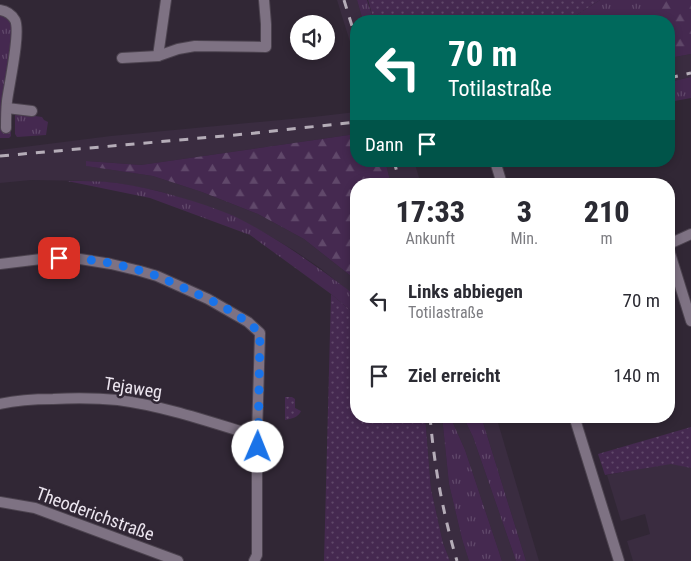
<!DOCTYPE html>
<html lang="de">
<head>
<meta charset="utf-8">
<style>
	body { margin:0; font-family:"Roboto Condensed",sans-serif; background:#f2f2f3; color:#2b2b33; height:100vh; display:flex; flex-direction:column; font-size:19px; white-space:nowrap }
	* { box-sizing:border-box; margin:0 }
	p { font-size:16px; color:#7c7c81 }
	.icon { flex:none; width:28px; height:28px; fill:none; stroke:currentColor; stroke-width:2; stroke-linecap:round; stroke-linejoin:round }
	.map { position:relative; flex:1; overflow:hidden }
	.details { position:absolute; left:350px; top:178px; width:325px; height:245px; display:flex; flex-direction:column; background:#fff; border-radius:20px; box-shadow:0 2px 8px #0003 }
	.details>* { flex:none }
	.hud { position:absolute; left:350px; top:15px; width:325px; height:152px; border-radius:20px; box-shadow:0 2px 8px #0003; background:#00695c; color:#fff; overflow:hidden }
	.fabs { position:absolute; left:290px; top:15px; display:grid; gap:10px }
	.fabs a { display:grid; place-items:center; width:45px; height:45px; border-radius:50%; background:#fff; box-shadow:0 2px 8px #0003; font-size:25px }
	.pin { position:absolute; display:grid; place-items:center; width:42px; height:42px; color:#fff; margin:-21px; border-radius:10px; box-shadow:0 2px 8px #0006 }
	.me { position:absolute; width:55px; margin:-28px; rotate:1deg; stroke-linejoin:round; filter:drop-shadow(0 0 4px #0008) }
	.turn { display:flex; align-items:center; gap:18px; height:105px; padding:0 15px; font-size:22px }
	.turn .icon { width:65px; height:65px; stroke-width:2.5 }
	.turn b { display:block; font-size:35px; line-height:42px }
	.then { display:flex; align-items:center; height:48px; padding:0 15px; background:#0003; gap:10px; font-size:19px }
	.eta { display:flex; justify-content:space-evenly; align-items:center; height:85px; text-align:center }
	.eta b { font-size:30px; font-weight:800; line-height:35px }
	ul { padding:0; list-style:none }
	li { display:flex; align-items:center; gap:15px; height:75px; padding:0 15px }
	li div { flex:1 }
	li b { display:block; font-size:19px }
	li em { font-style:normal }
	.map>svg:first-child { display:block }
</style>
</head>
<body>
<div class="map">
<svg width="691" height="561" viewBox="0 0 691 561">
	<defs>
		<pattern id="grass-tufts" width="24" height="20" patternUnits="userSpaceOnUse" patternTransform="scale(1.25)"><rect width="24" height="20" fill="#452950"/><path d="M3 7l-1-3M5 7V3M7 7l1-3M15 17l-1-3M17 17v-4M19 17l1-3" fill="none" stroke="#60486a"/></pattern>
		<pattern id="forest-firs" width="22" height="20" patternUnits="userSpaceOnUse" patternTransform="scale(1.25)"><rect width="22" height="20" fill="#452950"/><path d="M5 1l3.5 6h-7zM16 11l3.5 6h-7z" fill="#60486a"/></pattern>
		<pattern id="park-dots" width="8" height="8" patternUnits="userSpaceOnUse" patternTransform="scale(1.25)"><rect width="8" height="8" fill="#452950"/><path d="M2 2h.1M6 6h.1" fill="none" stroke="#60486a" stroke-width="1.8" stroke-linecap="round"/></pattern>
	</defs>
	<rect width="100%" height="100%" fill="#312735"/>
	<!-- built -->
	<g fill="#3a2c40">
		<path d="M337 0H357L363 21H356V61Z"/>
		<path d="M691 54V77L669 82V58Z"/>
		<path d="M356 112V134L141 165 86 161 87 166 153 176 202 192 258 214 304 239 356 280V297L320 268 295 251 263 232 234 217 197 203 158 191 116 183 90 181 31 180 0 183V150L111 136 313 117Z"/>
		<path d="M385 161H414L421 184H391Z"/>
		<path d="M425 416H442L449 484 462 539 469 561H450L443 543 431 489Z"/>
		<path d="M448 416H463L473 437 516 561H502L465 450 453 423Z"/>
		<path d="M481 416H496L539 561H526Z"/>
		<path d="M671 463 691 468V561H633L627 541 650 534 645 514 621 521 607 475Z"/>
	</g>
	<!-- grass -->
	<g fill="url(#grass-tufts)">
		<path d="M357 0H367L374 21H363Z"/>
		<path d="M600 0H660L659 21H567Z"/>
		<path d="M0 13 11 20 13 30 2 111V131H11V136L9 138H0Z"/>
		<path d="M691 77V98L669 102V82Z"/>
		<path d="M15 113 42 117 44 120 48 122 46 135 17 137 15 134Z"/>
		<path d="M67 181C84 181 100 181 117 183 156 189 197 201 234 216 246 222 259 229 270 236 300 254 327 274 355 295L356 297V315L331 294 250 235 150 198Z"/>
		<path d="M442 416H448L453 423 465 450 502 561H469L462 539 449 484Z"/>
		<path d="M463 416H481L526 561H516L473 437Z"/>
	</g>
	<!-- forest -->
	<g fill="url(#forest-firs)">
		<path d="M659 0H691V54L669 58V21H659Z"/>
		<path d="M356 134V161H385L391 184H356V280L304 239 258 214 202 192 153 176 86 166V161L141 165Z"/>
	</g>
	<!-- park -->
	<g fill="url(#park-dots)">
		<path d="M368 0H600L567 21H374Z"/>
		<path d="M331 294 356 315V416H425L431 489 443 543 450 561H324Z"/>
		<path d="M285 397H292L295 399V408L301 411C299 417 291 419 285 420Z"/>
		<path d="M691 427V468L671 464 605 475 598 454Z"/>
	</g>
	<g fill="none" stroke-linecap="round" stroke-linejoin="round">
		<!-- minor casing -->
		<g stroke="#4c434f" stroke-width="12">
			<g id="minor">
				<path d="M0 10C6 11 12 15 15 20 21 32 9 85 7 101 6 110 6 118 6 128"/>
				<path d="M158 56 166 0"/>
				<path d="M122 58 158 56 178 49 195 46 266 47V24L264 0"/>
				<path d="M7 108 32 111"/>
				<path d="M495 161 502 184"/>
				<path d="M669 244 691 234"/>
				<path d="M669 250 691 321"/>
				<path d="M0 264 41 259 74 258 111 264 140 271 157 276 208 299 248 322 260 333 257 435V555L254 561"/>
				<path d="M0 404C17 400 35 399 53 399 75 398 96 398 118 400 163 406 207 421 250 434L257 435"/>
				<path d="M574 416 619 561"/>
				<path d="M0 502 35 508 178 561"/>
			</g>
		</g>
		<!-- minor -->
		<use href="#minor" stroke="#7e7283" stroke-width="10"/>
		<!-- rail -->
		<g stroke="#b5adb8" stroke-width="3" stroke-dasharray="9 9" stroke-linecap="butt">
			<path d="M344 0 356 39"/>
			<path d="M669 78 691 73"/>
			<path d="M0 156 246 134 356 122"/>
			<path d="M394 161 400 184"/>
			<path d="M430 416C434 465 443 514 457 561"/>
		</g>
	</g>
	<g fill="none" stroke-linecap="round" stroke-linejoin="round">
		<!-- route -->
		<path stroke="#1a73e8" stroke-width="9" stroke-dasharray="0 16.2" d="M59 258C92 258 126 265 157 276 167 280 178 285 188 290 214 301 240 314 260 333L258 447"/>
	</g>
	<g text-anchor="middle" stroke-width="5" stroke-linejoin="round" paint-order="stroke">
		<!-- street labels -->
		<g font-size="18" fill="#ece5ef" stroke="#312735">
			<text transform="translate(133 388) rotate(9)" y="6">Tejaweg</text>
			<text transform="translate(95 514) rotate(20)" y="6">Theoderichstraße</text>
		</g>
	</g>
</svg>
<div class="fabs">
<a><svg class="icon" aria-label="sound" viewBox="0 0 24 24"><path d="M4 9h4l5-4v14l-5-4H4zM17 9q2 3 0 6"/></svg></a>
</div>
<div class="pin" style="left:59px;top:258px;background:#d93025"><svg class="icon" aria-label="arrive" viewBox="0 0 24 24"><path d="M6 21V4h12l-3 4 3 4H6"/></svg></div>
<svg class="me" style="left:258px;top:447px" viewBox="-20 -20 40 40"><circle r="19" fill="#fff"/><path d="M0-13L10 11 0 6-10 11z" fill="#1a73e8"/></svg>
<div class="hud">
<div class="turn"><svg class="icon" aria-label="left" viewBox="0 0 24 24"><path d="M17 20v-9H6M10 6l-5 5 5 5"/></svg><div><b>70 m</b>Totilastraße</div></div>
<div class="then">Dann<svg class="icon" aria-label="arrive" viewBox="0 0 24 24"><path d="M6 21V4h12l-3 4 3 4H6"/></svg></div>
</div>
<section class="details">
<div class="eta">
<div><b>17:33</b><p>Ankunft</p></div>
<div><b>3</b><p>Min.</p></div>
<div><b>210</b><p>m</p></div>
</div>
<ul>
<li><svg class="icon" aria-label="left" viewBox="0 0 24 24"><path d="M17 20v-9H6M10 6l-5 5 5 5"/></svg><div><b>Links abbiegen</b><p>Totilastraße</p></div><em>70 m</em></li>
<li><svg class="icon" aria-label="arrive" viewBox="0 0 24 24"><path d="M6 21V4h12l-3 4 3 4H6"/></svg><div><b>Ziel erreicht</b></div><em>140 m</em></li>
</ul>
</section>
</div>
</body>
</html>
